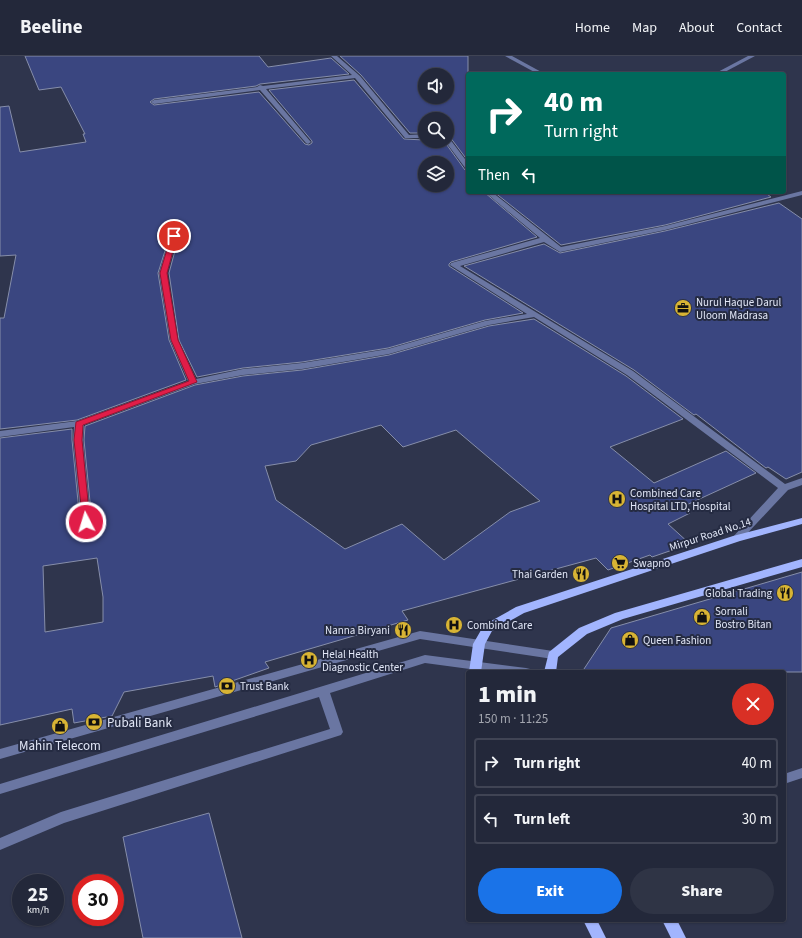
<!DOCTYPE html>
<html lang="en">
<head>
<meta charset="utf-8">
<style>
	body { margin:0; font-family:"Source Sans 3",sans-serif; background:#2f3445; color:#f1f3f6; height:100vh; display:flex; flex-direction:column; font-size:15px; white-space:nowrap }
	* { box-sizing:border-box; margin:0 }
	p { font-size:13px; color:#a3a6af }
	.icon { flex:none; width:22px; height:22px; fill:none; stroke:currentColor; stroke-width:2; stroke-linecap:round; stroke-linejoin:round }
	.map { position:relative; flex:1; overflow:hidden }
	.sheet { position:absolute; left:466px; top:614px; width:320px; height:252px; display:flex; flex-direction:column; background:#23283a; border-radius:4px; box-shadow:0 1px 3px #0004,0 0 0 1px #404454 }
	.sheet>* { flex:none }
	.hud { position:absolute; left:466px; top:16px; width:320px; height:122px; border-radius:4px; box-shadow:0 1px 3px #0004,0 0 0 1px #404454; background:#00695c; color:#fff; overflow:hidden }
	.tools { position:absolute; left:418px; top:12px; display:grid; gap:8px }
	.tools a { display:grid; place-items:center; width:36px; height:36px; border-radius:50%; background:#23283a; box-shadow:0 1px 3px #0004,0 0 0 1px #404454; font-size:20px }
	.speed { position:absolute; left:12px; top:818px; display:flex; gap:8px; font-size:20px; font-weight:700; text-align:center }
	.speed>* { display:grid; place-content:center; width:52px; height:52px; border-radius:50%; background:#23283a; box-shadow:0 1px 3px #0004,0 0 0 1px #404454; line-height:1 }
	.speed small { font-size:10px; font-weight:400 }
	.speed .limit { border:6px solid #d22; background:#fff; color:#111 }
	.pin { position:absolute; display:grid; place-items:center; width:34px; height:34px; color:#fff; margin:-17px; border:2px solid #fff; border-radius:50%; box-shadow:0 1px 4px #0007 }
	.me { position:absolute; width:44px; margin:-22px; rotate:355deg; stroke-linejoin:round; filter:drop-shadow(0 0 3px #0008) }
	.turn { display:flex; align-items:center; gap:14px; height:84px; padding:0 12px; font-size:18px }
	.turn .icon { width:52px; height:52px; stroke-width:2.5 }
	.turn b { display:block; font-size:28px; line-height:34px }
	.then { display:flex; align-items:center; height:38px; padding:0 12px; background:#0003; gap:8px; font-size:15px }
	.round { display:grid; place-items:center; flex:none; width:42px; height:42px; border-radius:21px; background:#2f3445 }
	.summary { display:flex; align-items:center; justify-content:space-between; height:68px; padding:0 12px }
	h1 { font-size:24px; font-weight:800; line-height:30px }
	.action { display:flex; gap:8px; margin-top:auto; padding:8px 12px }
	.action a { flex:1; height:46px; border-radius:24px; background:#1a73e8; color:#fff; font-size:16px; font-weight:800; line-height:46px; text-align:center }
	.action a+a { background:#2f3445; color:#f1f3f6 }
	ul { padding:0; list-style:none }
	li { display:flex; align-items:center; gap:12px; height:50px; margin:0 8px 6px; padding:0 4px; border:2px solid #404454; border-radius:4px }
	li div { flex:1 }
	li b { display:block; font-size:15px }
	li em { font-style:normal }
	header { display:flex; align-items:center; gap:24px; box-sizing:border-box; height:56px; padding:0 20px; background:#23283a; border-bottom:1px solid #404454 }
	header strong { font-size:19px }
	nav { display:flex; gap:22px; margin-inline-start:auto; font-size:14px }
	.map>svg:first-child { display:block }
</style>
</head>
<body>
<header>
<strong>Beeline</strong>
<nav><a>Home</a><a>Map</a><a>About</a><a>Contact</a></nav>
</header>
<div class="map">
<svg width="802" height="882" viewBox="0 0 802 882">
	<rect width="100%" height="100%" fill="#2f354d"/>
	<!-- building -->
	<g fill="#3a4680" stroke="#868eaa" fill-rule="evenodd">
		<path d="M25 0H259L268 11 331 2 349 18 260 28 256 30 154 43 150 46 154 49 259 36 305 88 309 89 312 87V85L269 34 354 24 404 83 444 85 465 114 468 115V136H484L537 181 451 206 449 208V210L523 257 485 264 388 292 302 306 243 312 197 321 179 284 169 217 179 180 177 176H171L158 217 169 284 186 324 77 364 0 373V262H4L16 199 0 200V51L9 50 20 96 86 86 83 78H85L61 31 39 34ZM425 107H447V129H425Z"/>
		<path d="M340 0H468V105L450 81 447 80V63H425V77H410L361 19ZM425 19H447V41H425Z"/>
		<path d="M494 136H764L771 141 665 169 561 189Z"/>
		<path d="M779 147 802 163V416L786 423 768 411 766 412 696 358 694 359 634 314 464 210 544 188 560 197 665 175Z"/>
		<path d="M534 263 626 320 683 363 610 391 654 427 726 395 756 417 682 451 690 457 668 468 690 488 652 501 650 499 608 514 596 502 402 555 408 564 265 606 269 612 215 631 213 620 124 636 112 660 74 667 72 653 0 669V382L72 373V384L80 466 87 470 92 466 84 384 85 370 195 329 243 320 302 314 389 299 489 270ZM381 369 403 391 456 374 540 445 510 456 444 504 402 468 345 493 276 444 265 410 296 405 311 389ZM97 502 103 541V566L45 576 43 510Z"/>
		<path d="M802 516V616H582L611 572Z"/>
		<path d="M209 757 242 882H143L123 781Z"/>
	</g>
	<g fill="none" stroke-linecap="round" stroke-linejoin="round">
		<!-- minor -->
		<g fill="#6a76a2" fill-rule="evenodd">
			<path d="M331 0H337L360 20 409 79 425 78V82H405L355 22 266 33 310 85 311 86 308 88 306 87 260 34 154 48 151 46 154 44 257 31 260 29 263 30 352 19Z"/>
			<path d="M505 0H512L545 18H538Z"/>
			<path d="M748 0H755L721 18H714Z"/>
			<path d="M447 81 449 82 468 107V114L466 113 445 85H447Z"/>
			<path d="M802 135V139L665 174 560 196 544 186 460 210 633 315 785 428 802 422V429L788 434 741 484 737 485 732 482 778 432 627 319 534 261 489 269 389 298 302 313 243 319 195 328 84 369 83 384 91 466 86 469 81 466 73 384 74 371 0 381V375L77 365 188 325 170 284 159 217 171 178H177L178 180 167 217 178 284 196 323 243 313 302 307 388 293 485 265 527 258 450 209 451 207 540 182 485 136H492L561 191 665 170Z"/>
			<path d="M420 575 553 595 557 596 559 599 557 602 553 603 420 583 0 703V693Z"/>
			<path d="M425 599 526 612 530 613 532 616H492L425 607 330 637 343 676 341 679 64 767 0 794V782L61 756 330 673 319 641 0 738V728Z"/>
			<path d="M802 712V722L784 728V718Z"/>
		</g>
		<!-- major -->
		<g fill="#a2b5fe" fill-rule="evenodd">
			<path d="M802 462V468L740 485 524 557 492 575 485 588 481 616H469L473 588 484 569 516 551 733 480Z"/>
			<path d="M802 503V511L623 563 587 578 558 601 556 616H544L549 596 579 572 615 557Z"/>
			<path d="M583 864H597L606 882H592Z"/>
			<path d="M662 864H677L686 882H671Z"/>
		</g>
	</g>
	<!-- route -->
	<path fill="#e11d48" stroke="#92132f" d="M174 178 177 180 167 217 178 284 197 326 83 369 82 384 90 466 89 468H83L74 384 76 366 189 325 171 284 160 217 171 180Z"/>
	<!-- icons -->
	<defs>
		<g id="office-disc" transform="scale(0.9)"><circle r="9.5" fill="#d8b434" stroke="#252b42"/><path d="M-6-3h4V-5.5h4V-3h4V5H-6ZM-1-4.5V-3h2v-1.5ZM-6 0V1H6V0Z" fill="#111"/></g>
		<g id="hospital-disc" transform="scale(0.9)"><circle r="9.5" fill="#d8b434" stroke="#252b42"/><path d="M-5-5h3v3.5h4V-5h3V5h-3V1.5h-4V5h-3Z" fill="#111"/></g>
		<g id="supermarket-disc" transform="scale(0.9)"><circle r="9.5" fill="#d8b434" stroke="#252b42"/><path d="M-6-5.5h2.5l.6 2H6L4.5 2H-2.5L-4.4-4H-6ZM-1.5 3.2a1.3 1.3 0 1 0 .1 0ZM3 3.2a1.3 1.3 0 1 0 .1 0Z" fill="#111"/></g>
		<g id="restaurant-disc" transform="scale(0.9)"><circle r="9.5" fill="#d8b434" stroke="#252b42"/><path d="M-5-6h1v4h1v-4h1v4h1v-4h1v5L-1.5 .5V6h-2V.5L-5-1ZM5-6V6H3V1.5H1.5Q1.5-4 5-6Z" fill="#111"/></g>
		<g id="shop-disc" transform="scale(0.9)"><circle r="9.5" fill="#d8b434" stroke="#252b42"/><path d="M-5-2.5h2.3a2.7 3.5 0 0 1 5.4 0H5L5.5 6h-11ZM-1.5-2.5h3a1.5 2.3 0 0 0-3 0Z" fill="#111"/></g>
		<g id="bank-disc" transform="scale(0.9)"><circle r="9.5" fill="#d8b434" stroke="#252b42"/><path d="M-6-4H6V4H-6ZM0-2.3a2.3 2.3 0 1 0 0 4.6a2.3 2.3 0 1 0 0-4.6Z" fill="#111"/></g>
	</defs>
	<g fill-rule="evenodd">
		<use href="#office-disc" x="683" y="252"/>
		<use href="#hospital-disc" x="617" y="443"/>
		<use href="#supermarket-disc" x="620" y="507"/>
		<use href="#restaurant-disc" x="581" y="518"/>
		<use href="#restaurant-disc" x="785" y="537"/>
		<use href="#shop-disc" x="702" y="561"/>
		<use href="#hospital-disc" x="454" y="569"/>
		<use href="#restaurant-disc" x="403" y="574"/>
		<use href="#shop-disc" x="630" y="584"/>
		<use href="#hospital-disc" x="309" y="604"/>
		<use href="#bank-disc" x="227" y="630"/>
		<use href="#bank-disc" x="94" y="666"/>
		<use href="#shop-disc" x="60" y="670"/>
	</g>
	<g text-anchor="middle" stroke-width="4" stroke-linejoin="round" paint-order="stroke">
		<!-- poi labels -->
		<g font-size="11" fill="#e2e7f7" stroke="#252b42" text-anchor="start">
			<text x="696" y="250">Nurul Haque Darul<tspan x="696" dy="13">Uloom Madrasa</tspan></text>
			<text x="630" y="441">Combined Care<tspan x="630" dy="13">Hospital LTD, Hospital</tspan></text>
			<text x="633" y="511">Swapno</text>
			<text x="568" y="522" text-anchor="end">Thai Garden</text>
			<text x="772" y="541" text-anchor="end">Global Trading</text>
			<text x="715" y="559">Sornali<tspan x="715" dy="13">Bostro Bitan</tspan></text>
			<text x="467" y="573">Combind Care</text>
			<text x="390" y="578" text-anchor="end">Nanna Biryani</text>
			<text x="643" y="588">Queen Fashion</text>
			<text x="322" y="602">Helal Health<tspan x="322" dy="13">Diagnostic Center</tspan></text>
			<text x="240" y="634">Trust Bank</text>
		</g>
		<!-- street labels -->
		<g font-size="11" fill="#e2e7f7" stroke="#252b42">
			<text transform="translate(710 478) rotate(-18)" y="4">Mirpur Road No.14</text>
		</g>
		<!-- near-poi labels -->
		<g font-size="13" fill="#e2e7f7" stroke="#252b42" text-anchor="start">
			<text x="107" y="671">Pubali Bank</text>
			<text x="60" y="694" text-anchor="middle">Mahin Telecom</text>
		</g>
	</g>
</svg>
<div class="tools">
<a><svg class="icon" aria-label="sound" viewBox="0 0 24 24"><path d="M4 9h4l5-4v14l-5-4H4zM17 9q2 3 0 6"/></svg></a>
<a><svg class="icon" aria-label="search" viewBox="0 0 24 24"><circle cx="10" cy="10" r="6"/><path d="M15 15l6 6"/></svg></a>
<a><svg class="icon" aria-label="layers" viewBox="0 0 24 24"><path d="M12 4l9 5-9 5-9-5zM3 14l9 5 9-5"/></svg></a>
</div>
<div class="speed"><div>25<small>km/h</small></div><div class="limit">30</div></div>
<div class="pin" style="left:174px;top:180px;background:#d93025"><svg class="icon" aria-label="arrive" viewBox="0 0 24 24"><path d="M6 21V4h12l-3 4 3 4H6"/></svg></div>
<svg class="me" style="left:86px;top:466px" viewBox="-20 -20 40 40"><circle r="17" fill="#e11d48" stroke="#fff" stroke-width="3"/><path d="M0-11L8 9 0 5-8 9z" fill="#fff"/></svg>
<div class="hud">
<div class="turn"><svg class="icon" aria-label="right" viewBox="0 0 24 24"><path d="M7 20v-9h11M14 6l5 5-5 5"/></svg><div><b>40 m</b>Turn right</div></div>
<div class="then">Then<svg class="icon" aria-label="left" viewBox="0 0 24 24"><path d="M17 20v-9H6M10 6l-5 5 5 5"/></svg></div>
</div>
<section class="sheet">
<div class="summary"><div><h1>1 min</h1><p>150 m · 11:25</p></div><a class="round" style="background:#d93025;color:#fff"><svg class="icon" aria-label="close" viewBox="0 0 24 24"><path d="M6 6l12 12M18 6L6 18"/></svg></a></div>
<ul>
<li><svg class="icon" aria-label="right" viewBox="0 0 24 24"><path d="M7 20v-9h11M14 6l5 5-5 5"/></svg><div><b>Turn right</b></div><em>40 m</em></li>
<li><svg class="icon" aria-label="left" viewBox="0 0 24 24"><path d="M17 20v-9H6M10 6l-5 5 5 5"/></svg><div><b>Turn left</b></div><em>30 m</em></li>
</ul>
<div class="action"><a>Exit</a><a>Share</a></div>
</section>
</div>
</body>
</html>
